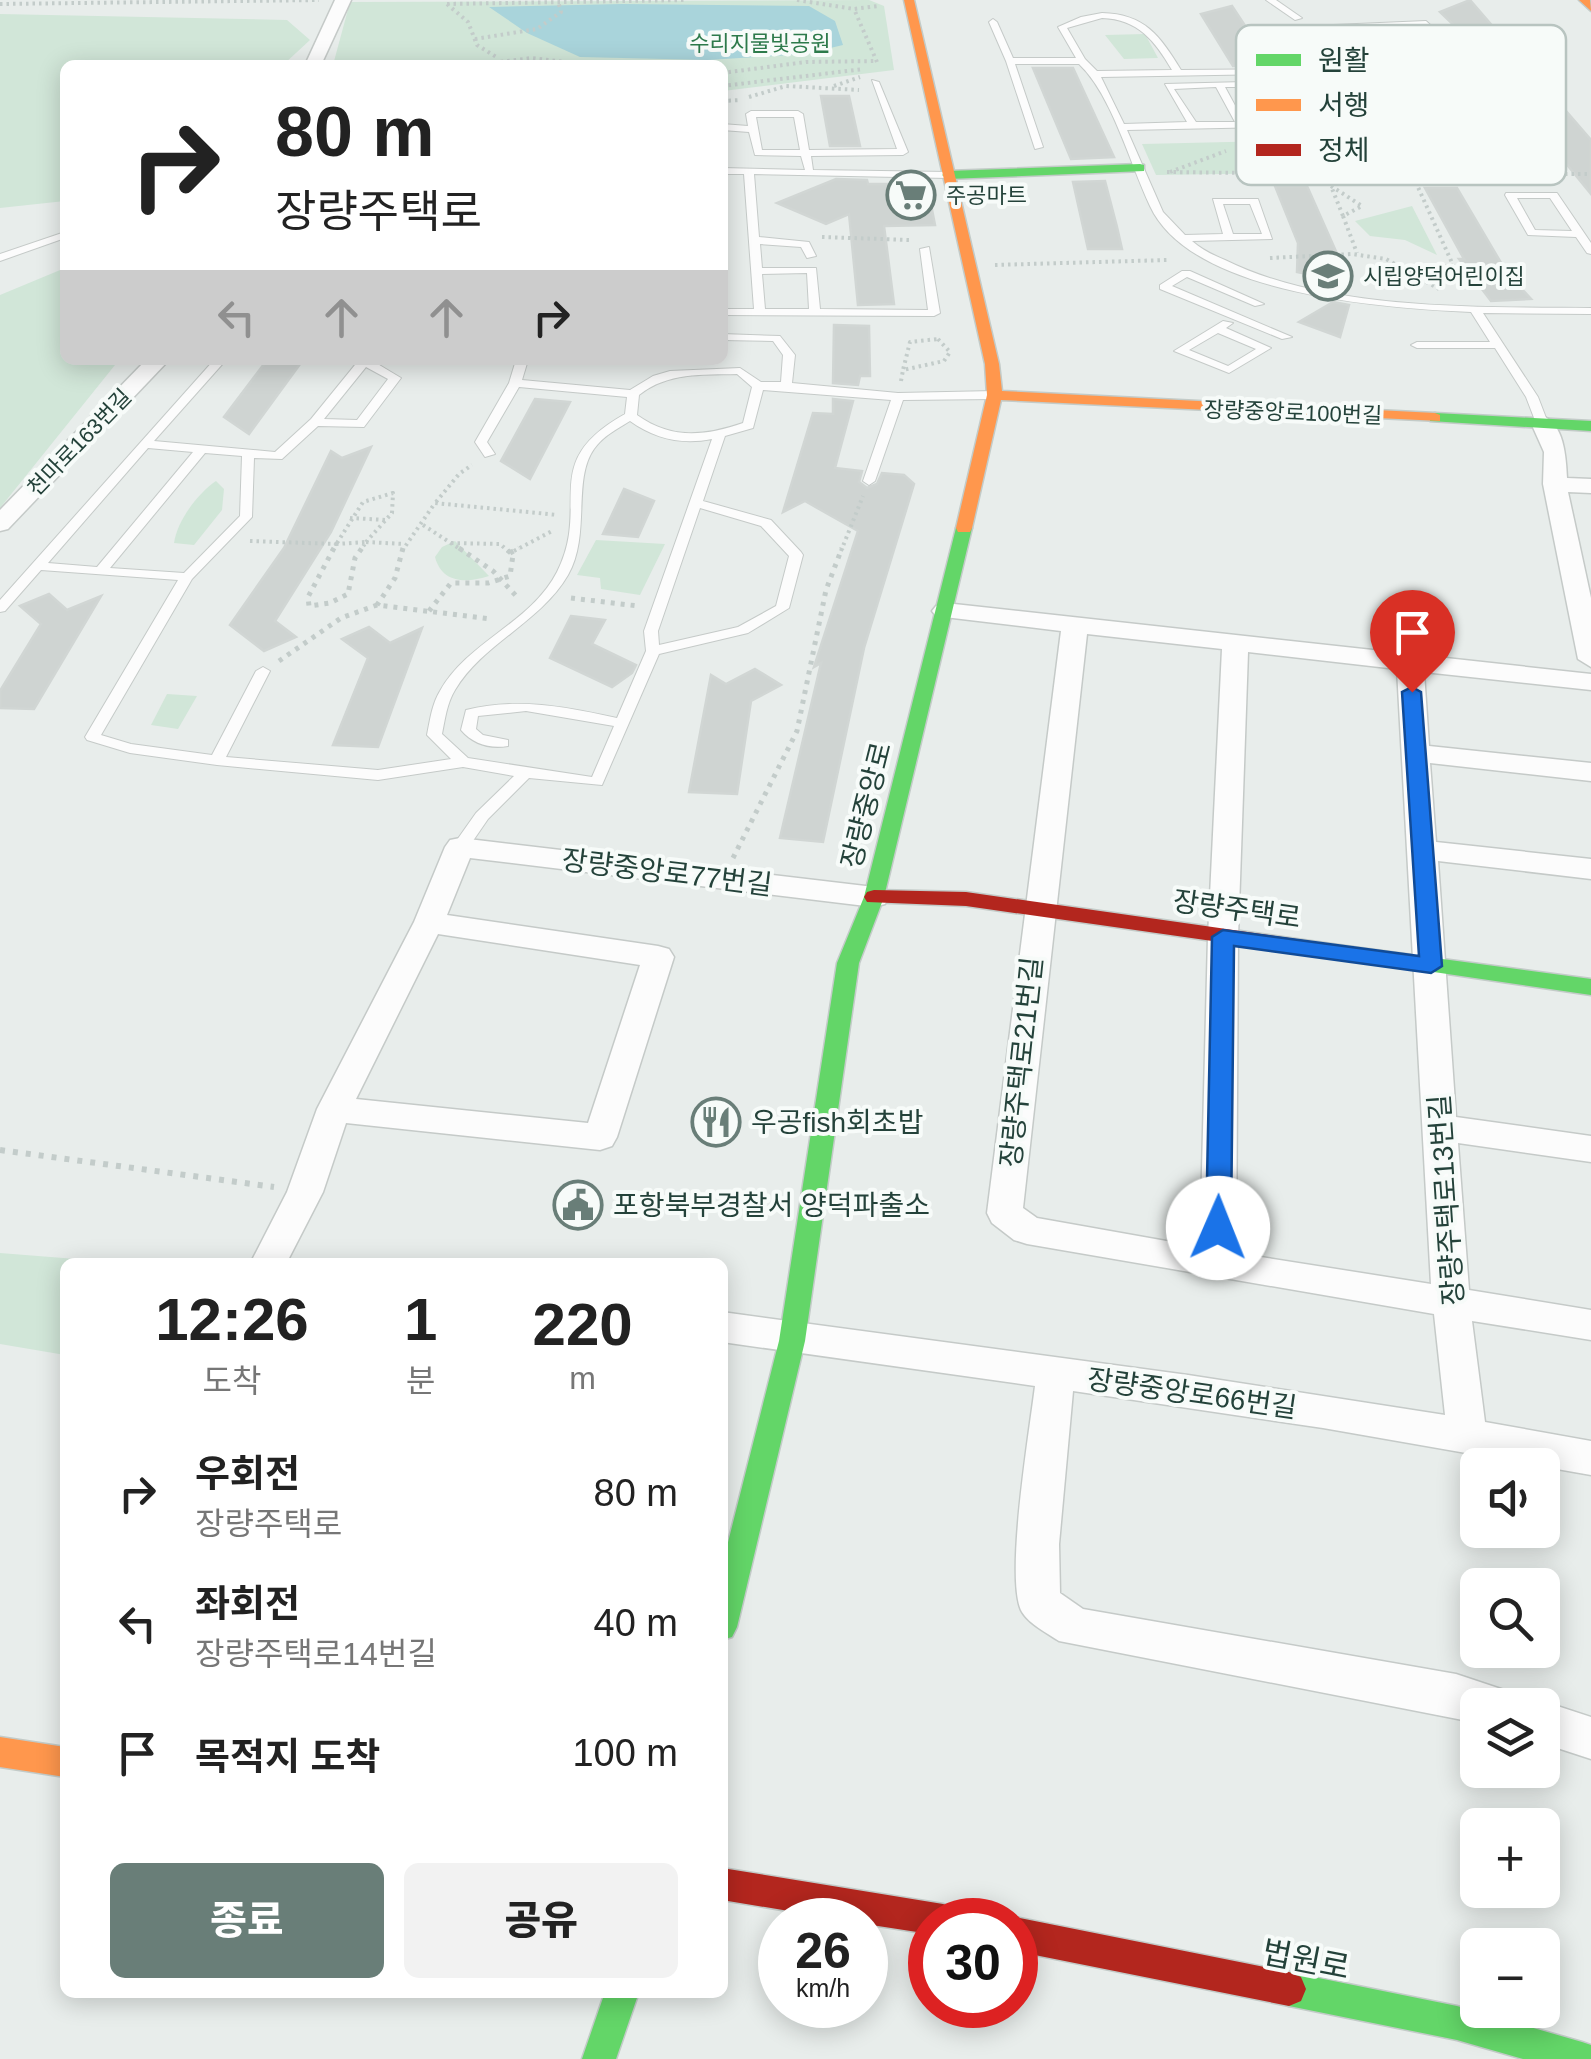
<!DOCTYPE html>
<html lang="ko">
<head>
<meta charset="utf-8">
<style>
	body { margin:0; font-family:Helvetica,"Noto Sans KR",sans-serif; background:#f2f2f2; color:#222; height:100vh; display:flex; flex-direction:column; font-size:38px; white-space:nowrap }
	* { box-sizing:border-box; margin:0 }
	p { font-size:32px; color:#767676 }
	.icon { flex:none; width:55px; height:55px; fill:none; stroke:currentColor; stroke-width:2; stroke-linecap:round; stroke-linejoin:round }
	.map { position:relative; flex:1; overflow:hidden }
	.drawer { position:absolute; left:60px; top:1258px; width:668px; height:740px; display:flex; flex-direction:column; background:#fff; border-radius:15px; box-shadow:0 5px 25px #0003 }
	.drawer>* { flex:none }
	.hud { position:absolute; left:60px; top:60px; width:668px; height:305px; border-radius:15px; box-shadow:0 5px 25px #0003; background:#fff; color:#222; overflow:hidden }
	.controls { position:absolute; left:1460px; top:1448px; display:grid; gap:20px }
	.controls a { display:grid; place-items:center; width:100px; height:100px; border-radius:15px; background:#fff; box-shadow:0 5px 25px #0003; font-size:50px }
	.speed { position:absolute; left:758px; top:1898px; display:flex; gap:20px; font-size:50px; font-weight:700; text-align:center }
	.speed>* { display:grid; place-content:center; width:130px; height:130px; border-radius:50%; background:#fff; box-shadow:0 5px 25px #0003; line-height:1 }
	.speed small { font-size:25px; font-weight:400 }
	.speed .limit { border:15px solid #d22; background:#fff; color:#111 }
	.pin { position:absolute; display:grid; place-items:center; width:85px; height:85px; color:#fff; margin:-102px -42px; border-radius:50% 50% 50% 0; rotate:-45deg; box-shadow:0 0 10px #0007 }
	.pin .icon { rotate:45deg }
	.me { position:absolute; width:110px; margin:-55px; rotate:1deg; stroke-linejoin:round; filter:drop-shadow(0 0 8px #0008) }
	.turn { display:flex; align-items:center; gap:35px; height:210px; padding:0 50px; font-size:45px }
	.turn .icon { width:130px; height:130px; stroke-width:2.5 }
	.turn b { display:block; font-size:70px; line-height:85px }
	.lanes { display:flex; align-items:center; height:95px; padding:0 50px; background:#0003; justify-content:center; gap:50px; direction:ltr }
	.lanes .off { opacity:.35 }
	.eta { display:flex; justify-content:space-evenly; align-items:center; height:170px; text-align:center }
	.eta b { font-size:60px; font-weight:800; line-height:70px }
	.cta { display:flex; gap:20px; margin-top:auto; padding:20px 50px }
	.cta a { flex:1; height:115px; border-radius:15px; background:#697e78; color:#fff; font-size:40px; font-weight:800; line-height:115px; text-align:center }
	.cta a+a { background:#f2f2f2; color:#222 }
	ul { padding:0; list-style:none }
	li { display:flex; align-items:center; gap:30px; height:130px; padding:0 50px }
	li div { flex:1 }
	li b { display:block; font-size:38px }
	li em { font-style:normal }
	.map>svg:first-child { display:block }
</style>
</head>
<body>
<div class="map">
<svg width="1591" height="2059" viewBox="0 0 1591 2059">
	<rect width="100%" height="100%" fill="#e8edeb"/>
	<!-- green -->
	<g fill="#d1e6d8">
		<path d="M869 0 884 6 894 70 723 91 722 65H333L350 2Z"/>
		<path d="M0 14 287 20 310 40 283 65H65V201L0 208Z"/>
		<path d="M1145 34 1158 58 1124 59 1105 35Z"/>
		<path d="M1275 141 1293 173 1156 175 1142 144Z"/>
		<path d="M1412 206 1437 255 1405 240 1370 236 1355 221Z"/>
		<path d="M65 268V360H119L0 508V295Z"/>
		<path d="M216 481 224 489 222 510 194 545 174 543C177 521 198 493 216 481Z"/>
		<path d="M596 540 665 544 640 595 601 589 600 578 577 575Z"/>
		<path d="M455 541 489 576C467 583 442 584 435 557L442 547Z"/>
		<path d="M167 694 197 696 178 729 151 725Z"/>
		<path d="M0 1253 114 1262H65V1355L0 1344Z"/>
	</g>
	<!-- water -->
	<path fill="#a9d4db" d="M622 4 809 6 835 21 843 45 805 54 708 60 580 57 527 33 489 7Z"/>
	<!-- building -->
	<g fill="#cfd4d2" stroke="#d1d6d4" stroke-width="2.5">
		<path d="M1470 0 1591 140V194L1497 79H1509L1501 66 1486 56 1440 12Z"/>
		<path d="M1232 6 1271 65 1233 66 1201 14Z"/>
		<path d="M1033 68H1073L1114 157 1071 159Z"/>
		<path d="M821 96H849L860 146H830Z"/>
		<path d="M836 179 867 180 868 184H919L928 189 935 225 884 226 894 304 858 305 849 214 826 224 777 203Z"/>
		<path d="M1105 181 1117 227 1122 249H1088L1073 182Z"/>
		<path d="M1275 186H1307L1350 283 1297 272 1298 243Z"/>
		<path d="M1425 188H1457L1507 273 1531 299 1491 301 1459 259H1464Z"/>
		<path d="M1333 302 1349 305 1340 337 1299 322Z"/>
		<path d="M834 325 869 326 870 376H860L858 385 833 383Z"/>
		<path d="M267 360H303L249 434 224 417Z"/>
		<path d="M535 399 570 402 530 479 501 461Z"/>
		<path d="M833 399 853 401 835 468 862 471 859 482 867 488 877 484 882 473 904 475 914 484 864 648 823 842 780 838 821 663 814 667 858 531 805 501 783 512 813 413 833 414Z"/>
		<path d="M371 447 331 532 275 621 296 637 264 651 230 625 284 548 331 451 342 458Z"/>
		<path d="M624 489 654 501 638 537 603 534Z"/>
		<path d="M49 594 67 610 101 596 34 709 0 708V691L41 624 20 606Z"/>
		<path d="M571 616 605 620 592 644 636 665 632 673 612 687 550 658Z"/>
		<path d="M369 627 390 643 422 628 378 747 333 745 368 658 342 639Z"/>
		<path d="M755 669 781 685 751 701 737 794 689 792 711 675 726 684Z"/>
	</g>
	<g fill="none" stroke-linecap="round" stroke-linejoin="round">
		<!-- lane casing -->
		<g stroke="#c5cac8" stroke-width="2">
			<g id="lane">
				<path d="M1266 0H1276L1302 18 1295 20Z"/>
				<path d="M1102 13C1145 14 1160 36 1181 70L1287 69 1258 31 1262 28 1426 21 1466 58 1485 60 1499 69V73L1488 75 1553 150C1514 177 1425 173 1386 148 1360 131 1344 99 1328 73L1101 77 1124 124 1187 122 1165 84 1245 82 1268 127 1127 130 1163 212 1185 235 1223 234 1213 199H1258L1272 239 1192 241C1202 250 1213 255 1225 260 1328 311 1478 307 1591 308V314L1483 313 1538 397 1548 423 1546 426 1536 423 1526 397 1495 348H1417L1411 345 1417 342H1490L1471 312C1384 308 1191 295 1150 206 1130 164 1112 95 1079 64H1015L1043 147 1035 149 1006 61 989 22 993 19 997 22 1013 58H1076L1058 27 1081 17ZM1102 18C1138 19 1155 41 1172 70L1097 71 1085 59 1067 28ZM1424 27 1456 58 1451 59 1448 66 1296 69 1268 33ZM1458 63 1476 64 1489 70 1473 73 1457 68ZM1451 72 1472 79 1480 77 1542 149C1500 170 1429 169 1390 142 1366 125 1352 97 1337 73ZM1216 87 1235 122H1196L1174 89ZM1225 87H1239L1259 122H1244ZM1223 204H1250L1262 234H1233Z"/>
				<path d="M872 80 879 82 908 152 903 155 811 156 813 170 948 172 953 175 948 178 754 174 759 237 809 242 816 256 807 258 801 247 760 244 762 268H816L820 309 928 310 920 249 929 247 940 313 934 316 722 315V309H754L744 174H722V168L805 170 801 156 755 155 749 132 722 130V124L748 126 746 114 751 111H798L803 114 809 150 897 149ZM756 117H794L800 150H762ZM807 273 809 309H765L762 274Z"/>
				<path d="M1506 193H1557L1591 243V254L1587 253 1576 237 1528 235 1505 195ZM1517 198H1550L1572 231 1535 230Z"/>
				<path d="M65 232V238L0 261V254Z"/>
				<path d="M1182 271H1190L1264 304 1255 306 1187 277 1172 286 1292 337 1282 339 1160 289V285Z"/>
				<path d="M1223 321 1233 323 1226 328 1271 348 1229 373 1174 351ZM1218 333 1256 349 1228 366 1189 350Z"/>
				<path d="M722 334 780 336 795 355 792 383 898 393 995 391 1001 395 995 399 903 400 875 481 869 485 863 481 891 400 763 390 753 428 725 436 703 501 771 520 801 552 803 555 789 608 748 633 659 654 602 785 529 778 488 819 466 851 460 852 452 847 476 813 514 776 463 767 378 780 217 765 130 753 87 740 85 737 178 580 41 570 5 611 0 612V600L214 360H226L154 441 275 452 311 419 359 360H371L401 378 364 427 318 426 282 459 254 458 252 517 192 579 101 735 131 744 212 755 256 671 263 667 270 671 226 757 378 770 451 759 427 735C430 720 432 704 440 691 468 641 531 623 557 572 592 503 537 463 625 414L627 397 519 387 487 442 495 454 485 457 475 442 509 383 516 360H528L522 380 630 390 653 376 670 371 740 368 761 382H781L783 355 773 341 722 340ZM366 367 388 379 357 420 324 419ZM737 374 752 387 743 423C705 436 672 440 637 415L639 395C668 372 702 375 737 374ZM630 421C655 439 682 445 712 439L644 631 646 651 617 718C565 707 518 697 466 710L461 730C473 744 490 749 508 746V740L483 735 476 729 478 716 526 711 614 726 592 777 468 758 442 734C445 719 447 703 455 690 483 643 540 623 568 575 591 535 572 480 594 449 603 436 617 429 630 421ZM148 448 193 452 97 567 48 563ZM205 453 242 456 240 516 184 573 110 568ZM700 508 761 526 789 556 776 606 738 627 659 645 658 631Z"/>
			</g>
		</g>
		<!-- street casing -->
		<g stroke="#c5cac8" stroke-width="3">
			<g id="street">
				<path d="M335 0H351L321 65H305Z"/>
				<path d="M146 360H169L8 529 0 531V510Z"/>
				<path d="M1542 416C1564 423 1566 457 1567 478L1591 479V493L1568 492 1591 598V667L1578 659 1543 484 1544 452 1531 423Z"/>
				<path d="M945 603 1591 674V690L1424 672 1429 746 1591 763V781L1430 763 1436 842 1591 859V879L1438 861 1456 1117 1591 1136V1162L1458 1143 1469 1290 1591 1310V1340L1472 1321 1485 1422 1591 1441V1475L1323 1428 1073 1391 1059 1544 1060 1593 1083 1609 1456 1674 1504 1690 1510 1705H1478V1723L1059 1641C1047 1633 1029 1624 1022 1612 1004 1581 1030 1428 1035 1386L722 1342V1312L1188 1375 1445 1415 1434 1314 1027 1244 1014 1240 992 1223 987 1213 1061 631 936 616 932 611 936 606ZM1087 634 1222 649 1208 937 1200 1247 1037 1218 1023 1208ZM1248 652 1397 669 1431 1284 1236 1253 1238 937Z"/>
				<path d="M460 838 874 887 885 890 889 897 885 904 874 907 470 858 447 915 658 946 669 949 674 957 617 1137 612 1146 600 1150 346 1123 323 1192 287 1262H251L287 1192 317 1109 414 922 445 847 450 840ZM438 934 640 965 588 1123 356 1099Z"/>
				<path d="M1542 1701 1591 1717V1759L1542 1743V1705H1531Z"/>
			</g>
		</g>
		<!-- fast casing -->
		<g stroke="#c3cbc8" stroke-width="3">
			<g id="fast">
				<path d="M1140 164 1144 165V171L948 179 942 175 948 171Z"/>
				<path d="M1435 413 1591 421V431L1430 421V415Z"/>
				<path d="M964 523 972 528 884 897 859 963 805 1341 737 1627 732 1637 722 1640V1566L779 1341 837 963 864 897 956 528Z"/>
				<path d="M1353 947 1591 979V995L1345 959 1342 954Z"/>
				<path d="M1289 1972 1457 2006 1582 2042 1591 2045V2059H1523L1457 2040 1289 2006 1277 2001 1272 1989 1277 1977Z"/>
				<path d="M605 1992H639L616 2059H582Z"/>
			</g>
		</g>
		<!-- slow casing -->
		<g stroke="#c3cbc8" stroke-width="3">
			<g id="slow">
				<path d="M904 0H914L999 364 1002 391 1435 413 1440 415V421L1001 400 972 528 970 532H958L956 528 987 395 985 364Z"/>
				<path d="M1579 0H1590L1591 11Z"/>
				<path d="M0 1737 65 1747V1777L0 1767Z"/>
			</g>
		</g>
		<!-- jam casing -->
		<g stroke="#c3cbc8" stroke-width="3">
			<g id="jam">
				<path d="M874 890 966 892 1353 947 1364 954 1353 961 966 906 867 902 864 897 867 892Z"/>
				<path d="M722 1868 943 1904 955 1908 959 1920H930V1934L865 1924V1920H843L722 1900Z"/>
				<path d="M1015 1917 1289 1972 1301 1977 1306 1989 1301 2001 1289 2006 1015 1951V1920H1009Z"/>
			</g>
		</g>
		<!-- path-far2 -->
		<g stroke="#c3ccca" stroke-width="4" stroke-dasharray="2.5 4" stroke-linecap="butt">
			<path d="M797 0 854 9"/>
			<path d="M0 4 319 0"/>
			<path d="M447 4 686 0"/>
			<path d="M447 4 468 22 477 45 498 58"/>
			<path d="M475 39 537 29 561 12 558 1"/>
			<path d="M877 62 854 9 878 6"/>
			<path d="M475 65 532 58 589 65"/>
			<path d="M722 73 806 62 876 61"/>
			<path d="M722 86 864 69"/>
			<path d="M834 86 860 77"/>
			<path d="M1389 87C1412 118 1436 103 1470 115 1482 120 1494 129 1505 136"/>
			<path d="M749 97 786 86 859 90"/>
			<path d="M722 101 741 100"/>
			<path d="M1370 102 1482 101"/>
			<path d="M1392 121 1391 116 1413 108"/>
			<path d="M1167 172 1405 175"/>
			<path d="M1170 172 1226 151"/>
			<path d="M1552 174H1591"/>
			<path d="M1413 176 1453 265 1414 272"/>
			<path d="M1331 186 1362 206 1343 216Z"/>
			<path d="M1343 216 1357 253"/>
			<path d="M822 237 910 240"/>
			<path d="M1270 258 1352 254 1386 259 1439 289"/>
			<path d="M995 265 1167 260"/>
			<path d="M938 339 950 352 944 361 903 370 910 342Z"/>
			<path d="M901 381 903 370"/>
			<path d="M436 502 459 474 472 465"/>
			<path d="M350 518 386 520"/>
			<path d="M423 525 463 551"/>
			<path d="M250 541 336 544"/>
			<path d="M366 542 404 544"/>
			<path d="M337 543 363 502 393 493 392 513 366 542"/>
			<path d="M451 543 500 544 508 551"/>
			<path d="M336 544 366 542 360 551"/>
			<path d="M332 551 336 544"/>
			<path d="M402 551 435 503 558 515"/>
			<path d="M514 551 554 530"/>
			<path d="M841 551 863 496"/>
		</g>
		<!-- path-far1 -->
		<g stroke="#c3ccca" stroke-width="5" stroke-dasharray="4 6" stroke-linecap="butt">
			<path d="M334 548 308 597 309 606 330 603 348 594 355 558 362 548"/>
			<path d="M403 548 395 578 377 605 491 619"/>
			<path d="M459 548 493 571 519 599"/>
			<path d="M510 553 519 548"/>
			<path d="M571 598 638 606"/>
			<path d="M429 611 451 583H488L510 576 513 555 505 548"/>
			<path d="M279 661 341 618 377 605"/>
			<path d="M733 858 797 731 826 590 842 548"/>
		</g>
		<!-- path -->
		<path stroke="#c3ccca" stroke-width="6" stroke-dasharray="5 8" stroke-linecap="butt" d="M0 1150 274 1187"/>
		<!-- lane -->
		<use href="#lane" fill="#fcfcfc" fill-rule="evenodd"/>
		<!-- street -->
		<use href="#street" fill="#fcfcfc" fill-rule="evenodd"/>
		<!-- fast -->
		<use href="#fast" fill="#63d668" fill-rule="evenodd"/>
		<!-- slow -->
		<use href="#slow" fill="#ff974d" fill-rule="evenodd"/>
		<!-- jam -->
		<use href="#jam" fill="#b3261e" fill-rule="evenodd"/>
	</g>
	<!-- route -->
	<path fill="#1a73e8" stroke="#114b97" stroke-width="2.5" d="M1412 687 1421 692 1442 966 1431 973 1234 946 1231 1228 1227 1235H1210L1206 1228 1212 937 1223 930 1419 956 1402 692Z"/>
	<!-- icons -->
	<defs>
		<g id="supermarket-ring" transform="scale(2.5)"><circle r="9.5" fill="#f7fbf9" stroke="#697e78" stroke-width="1.5"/><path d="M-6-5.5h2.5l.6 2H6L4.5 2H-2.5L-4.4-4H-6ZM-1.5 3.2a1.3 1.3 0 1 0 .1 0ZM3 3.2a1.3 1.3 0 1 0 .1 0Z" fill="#697e78"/></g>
		<g id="school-ring" transform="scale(2.5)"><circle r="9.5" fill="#f7fbf9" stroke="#697e78" stroke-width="1.5"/><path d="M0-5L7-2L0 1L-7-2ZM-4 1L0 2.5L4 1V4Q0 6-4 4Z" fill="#697e78"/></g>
		<g id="restaurant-ring" transform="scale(2.5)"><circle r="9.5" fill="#f7fbf9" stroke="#697e78" stroke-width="1.5"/><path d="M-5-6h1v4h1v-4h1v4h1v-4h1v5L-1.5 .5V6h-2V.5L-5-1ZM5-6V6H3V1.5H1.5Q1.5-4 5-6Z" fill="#697e78"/></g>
		<g id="civic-ring" transform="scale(2.5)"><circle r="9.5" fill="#f7fbf9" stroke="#697e78" stroke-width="1.5"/><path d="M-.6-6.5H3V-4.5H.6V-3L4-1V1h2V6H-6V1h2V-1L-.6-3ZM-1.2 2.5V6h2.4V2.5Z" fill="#697e78"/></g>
	</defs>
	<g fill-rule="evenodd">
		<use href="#supermarket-ring" x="911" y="195"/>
		<use href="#school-ring" x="1328" y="276"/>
		<use href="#restaurant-ring" x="716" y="1122"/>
		<use href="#civic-ring" x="578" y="1205"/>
	</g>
	<g text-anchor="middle" stroke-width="8" stroke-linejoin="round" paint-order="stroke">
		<!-- far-park labels -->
		<g font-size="22" fill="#2d7a4b" stroke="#f7fbf9">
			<text x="760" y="51">수리지물빛공원</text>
		</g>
		<!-- far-poi labels -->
		<g font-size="22" fill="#24423a" stroke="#f7fbf9" text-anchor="start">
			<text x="946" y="203">주공마트</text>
			<text x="1363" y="284">시립양덕어린이집</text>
		</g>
		<!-- far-street labels -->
		<g font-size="22" fill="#24423a" stroke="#f7fbf9">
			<text transform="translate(1293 412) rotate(2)" y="8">장량중앙로100번길</text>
			<text transform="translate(79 442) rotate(-46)" y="8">천마로163번길</text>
		</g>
		<!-- street labels -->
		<g font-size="28" fill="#24423a" stroke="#f7fbf9">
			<text transform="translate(866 805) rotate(-76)" y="10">장량중앙로</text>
			<text transform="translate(667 872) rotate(7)" y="10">장량중앙로77번길</text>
			<text transform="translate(1237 909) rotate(8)" y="10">장량주택로</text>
			<text transform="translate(1021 1062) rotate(-84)" y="10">장량주택로21번길</text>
			<text transform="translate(1446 1200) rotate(-94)" y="10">장량주택로13번길</text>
			<text transform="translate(1192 1393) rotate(8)" y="10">장량중앙로66번길</text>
		</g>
		<!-- poi labels -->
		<g font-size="28" fill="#24423a" stroke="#f7fbf9" text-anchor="start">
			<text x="751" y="1132">우공fish회초밥</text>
			<text x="613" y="1215">포항북부경찰서 양덕파출소</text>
		</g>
		<!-- near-street labels -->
		<g font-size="32" fill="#24423a" stroke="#f7fbf9">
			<text transform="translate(1306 1960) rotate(11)" y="11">법원로</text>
		</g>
	</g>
	<!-- legend -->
	<rect x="1236" y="25" width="330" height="160" rx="15" fill="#f7fbf9" stroke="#b8c4c0" stroke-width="2.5"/>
	<rect x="1256" y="54" width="45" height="12" fill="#63d668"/>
	<rect x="1256" y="99" width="45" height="12" fill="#ff974d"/>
	<rect x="1256" y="144" width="45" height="12" fill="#b3261e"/>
	<g font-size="28" fill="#24423a">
		<text x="1318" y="70">원활</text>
		<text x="1318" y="115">서행</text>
		<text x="1318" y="160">정체</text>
	</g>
</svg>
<div class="controls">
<a><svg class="icon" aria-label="sound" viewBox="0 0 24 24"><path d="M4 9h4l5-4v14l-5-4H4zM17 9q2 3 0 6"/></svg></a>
<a><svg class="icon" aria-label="search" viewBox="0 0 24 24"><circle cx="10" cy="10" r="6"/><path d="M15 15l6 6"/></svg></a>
<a><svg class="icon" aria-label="layers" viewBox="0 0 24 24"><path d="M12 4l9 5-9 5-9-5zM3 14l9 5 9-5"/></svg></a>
<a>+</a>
<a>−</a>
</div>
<div class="speed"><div>26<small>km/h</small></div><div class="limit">30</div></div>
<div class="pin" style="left:1412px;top:692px;background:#d93025"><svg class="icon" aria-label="arrive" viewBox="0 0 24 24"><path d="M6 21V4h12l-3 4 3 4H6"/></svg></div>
<svg class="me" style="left:1218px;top:1228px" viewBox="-20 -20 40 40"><circle r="19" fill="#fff"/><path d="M0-13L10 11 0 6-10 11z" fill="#1a73e8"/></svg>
<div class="hud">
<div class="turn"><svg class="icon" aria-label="right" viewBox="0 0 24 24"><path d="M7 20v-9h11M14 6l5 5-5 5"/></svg><div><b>80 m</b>장량주택로</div></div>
<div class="lanes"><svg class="icon off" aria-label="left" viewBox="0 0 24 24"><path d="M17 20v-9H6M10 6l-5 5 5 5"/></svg><svg class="icon off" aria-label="ahead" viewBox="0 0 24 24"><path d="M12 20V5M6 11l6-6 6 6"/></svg><svg class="icon off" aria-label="ahead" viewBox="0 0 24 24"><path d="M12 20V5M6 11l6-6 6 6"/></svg><svg class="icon" aria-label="right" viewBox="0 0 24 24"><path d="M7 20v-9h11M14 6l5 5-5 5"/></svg></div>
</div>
<section class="drawer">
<div class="eta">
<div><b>12:26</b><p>도착</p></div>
<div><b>1</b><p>분</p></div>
<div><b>220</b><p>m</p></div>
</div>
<ul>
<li><svg class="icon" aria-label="right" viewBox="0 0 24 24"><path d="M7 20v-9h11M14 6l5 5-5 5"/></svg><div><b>우회전</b><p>장량주택로</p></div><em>80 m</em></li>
<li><svg class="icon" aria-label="left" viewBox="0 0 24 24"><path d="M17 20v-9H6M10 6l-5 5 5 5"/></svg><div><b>좌회전</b><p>장량주택로14번길</p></div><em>40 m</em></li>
<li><svg class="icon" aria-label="arrive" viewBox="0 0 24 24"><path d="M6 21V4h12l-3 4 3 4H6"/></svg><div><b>목적지 도착</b></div><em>100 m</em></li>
</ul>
<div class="cta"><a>종료</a><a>공유</a></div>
</section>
</div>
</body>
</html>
